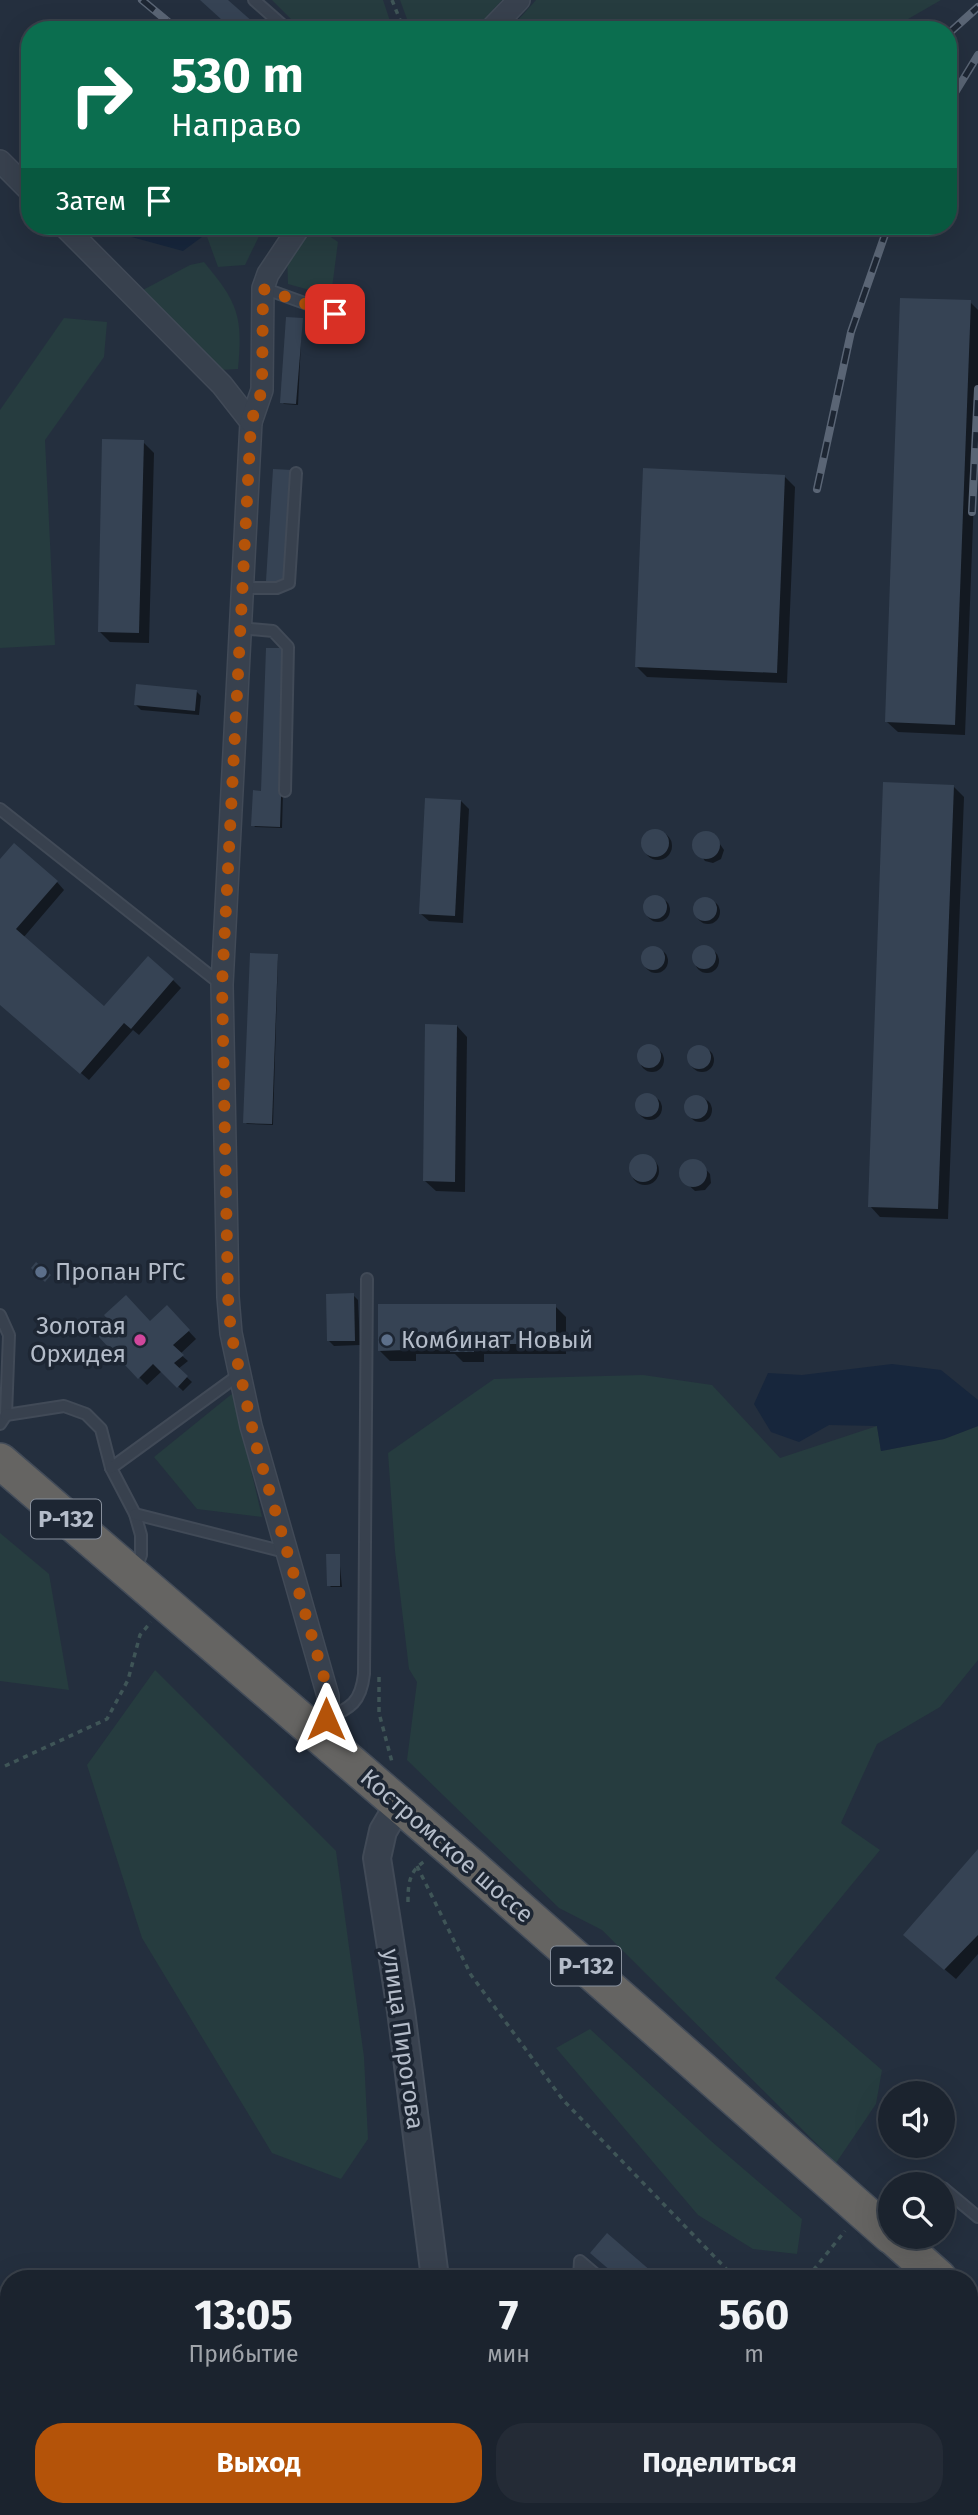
<!DOCTYPE html>
<html lang="ru">
<head>
<meta charset="utf-8">
<style>
	body { margin:0; font-family:"Fira Sans",sans-serif; background:#242b36; color:#f1f3f6; height:100vh; display:flex; flex-direction:column; font-size:26px; white-space:nowrap }
	* { box-sizing:border-box; margin:0 }
	p { font-size:23px; color:#a0a4aa }
	.icon { flex:none; width:38px; height:38px; fill:none; stroke:currentColor; stroke-width:2; stroke-linecap:round; stroke-linejoin:round }
	.map { position:relative; flex:1; overflow:hidden }
	.sheet { position:absolute; left:0px; top:2270px; width:978px; height:247px; display:flex; flex-direction:column; background:#1b232e; border-radius:28px 28px 0 0; box-shadow:0 7px 28px #0002,0 0 0 2px #39404a }
	.sheet>* { flex:none }
	.banner { position:absolute; left:21px; top:21px; width:936px; height:214px; border-radius:28px; box-shadow:0 7px 28px #0002,0 0 0 2px #39404a; background:#0b6e4f; color:#fff; overflow:hidden }
	.tools { position:absolute; left:878px; top:2081px; display:grid; gap:14px }
	.tools a { display:grid; place-items:center; width:77px; height:77px; border-radius:50%; background:#1b232e; box-shadow:0 7px 28px #0002,0 0 0 2px #39404a; font-size:35px }
	.pin { position:absolute; display:grid; place-items:center; width:60px; height:60px; color:#fff; margin:-30px; border-radius:14px; box-shadow:0 4px 10px #0006 }
	.me { position:absolute; width:77px; margin:-38px; rotate:0deg; stroke-linejoin:round; filter:drop-shadow(0 0 5px #0008) }
	.turn { display:flex; align-items:center; gap:24px; height:147px; padding:0 35px; font-size:32px }
	.turn .icon { width:91px; height:91px; stroke-width:2.5 }
	.turn b { display:block; font-size:49px; line-height:60px }
	.then { display:flex; align-items:center; height:66px; padding:0 35px; background:#0003; gap:14px; font-size:26px }
	.eta { display:flex; justify-content:space-evenly; align-items:center; height:119px; text-align:center }
	.eta b { font-size:42px; font-weight:700; line-height:49px }
	.action { display:flex; gap:14px; margin-top:auto; padding:14px 35px }
	.action a { flex:1; height:80px; border-radius:28px; background:#b45309; color:#fff; font-size:28px; font-weight:700; line-height:80px; text-align:center }
	.action a+a { background:#242b36; color:#f1f3f6 }
	.map>svg:first-child { display:block }
</style>
</head>
<body>
<div class="map">
<svg width="978" height="2515" viewBox="0 0 978 2515">
	<rect width="100%" height="100%" fill="#242f3e"/>
	<!-- green -->
	<g fill="#263c3f">
		<path d="M272 0H383L393 30H302Z"/>
		<path d="M400 0H502L475 30H411Z"/>
		<path d="M536 0H941L889 30H509Z"/>
		<path d="M207 226H264L245 265 218 267 206 234Z"/>
		<path d="M316 227 338 242 331 296 288 284 287 254Z"/>
		<path d="M204 262C238 303 243 316 238 369L219 370 143 290 190 265Z"/>
		<path d="M64 318 107 322 104 357 45 440 55 645 0 648V410Z"/>
		<path d="M643 1375 712 1385 780 1458 877 1426 881 1451 944 1439 978 1426V1660L940 1707 877 1744 841 1823 880 1850 775 1978 882 2070 876 2104 836 2163 602 1930 559 1908 407 1760 417 1682 409 1669 395 1551 388 1453 494 1379Z"/>
		<path d="M233 1393 262 1517 197 1509 154 1457Z"/>
		<path d="M0 1533 49 1574 69 1690 0 1681Z"/>
		<path d="M155 1670 336 1851 364 2057 368 2139 341 2179 272 2153 142 1938 87 1765Z"/>
		<path d="M590 2029 711 2141 802 2219 797 2254 753 2249 698 2215 556 2048Z"/>
	</g>
	<!-- water -->
	<g fill="#17263c">
		<path d="M111 226H207L206 234 183 251 128 236Z"/>
		<path d="M892 1364 941 1370 978 1400V1426L944 1439 881 1451 877 1426 829 1425 799 1442 771 1432 754 1404 768 1373 802 1375Z"/>
		<path d="M970 2364 978 2370V2443L970 2435Z"/>
	</g>
	<!-- shadow -->
	<g fill="#0007">
		<path d="M970 302 978 310V391L965 735 898 732 887 722Z"/>
		<path d="M302 320 298 405 284 404 282 402Z"/>
		<path d="M143 442 154 453 149 643 110 642 100 632Z"/>
		<path d="M784 476 795 487 787 683 647 677 636 666Z"/>
		<path d="M287 652 282 828 255 827 253 825 263 793Z"/>
		<path d="M196 691 201 696 199 715 141 710 136 705Z"/>
		<path d="M953 786 964 797 948 1219 880 1217 870 1206Z"/>
		<path d="M461 801 469 809 463 923 429 921 421 914Z"/>
		<circle cx="658" cy="846" r="14"/>
		<path d="M705 833 715 837 724 850 721 859 713 863 705 861 694 846 697 837Z"/>
		<path d="M0 862 57 882 64 890 23 938 104 1008 173 980 181 988 139 1035 133 1030 89 1080 0 1003Z"/>
		<circle cx="658" cy="910" r="12"/>
		<circle cx="708" cy="912" r="12"/>
		<circle cx="656" cy="961" r="12"/>
		<circle cx="707" cy="961" r="12"/>
		<path d="M278 956 273 1125 247 1124 245 1122Z"/>
		<path d="M457 1026 467 1037 465 1192 436 1191 425 1181Z"/>
		<circle cx="652" cy="1060" r="12"/>
		<circle cx="702" cy="1060" r="12"/>
		<circle cx="650" cy="1108" r="12"/>
		<circle cx="700" cy="1110" r="12"/>
		<circle cx="645" cy="1171" r="14"/>
		<path d="M688 1162H699L710 1174 711 1183 705 1190 695 1191 682 1179V1170Z"/>
		<path d="M353 1295 358 1300 360 1345 334 1346 329 1341Z"/>
		<path d="M555 1306 566 1317V1354H484V1362H463L455 1354H416V1361H390L379 1350Z"/>
		<path d="M167 1308 196 1339 180 1354 188 1361 178 1369 192 1382 183 1391 162 1371 147 1385 139 1377 150 1323Z"/>
		<path d="M339 1556 342 1587H331L329 1585Z"/>
		<path d="M978 1851V1954L956 1979 916 1945Z"/>
	</g>
	<!-- building -->
	<g fill="#364354">
		<path d="M200 0H228L262 30H233Z"/>
		<path d="M900 298 971 300 955 725 885 722Z"/>
		<path d="M286 317 303 318 296 404 280 403Z"/>
		<path d="M102 439 144 440 139 633 98 632Z"/>
		<path d="M643 468 785 475 777 673 635 667Z"/>
		<path d="M273 469 292 470 285 582 266 581Z"/>
		<path d="M266 648H286L280 827 251 826 253 790 261 791Z"/>
		<path d="M136 684 197 690 195 711 134 705Z"/>
		<path d="M883 782 954 785 938 1209 868 1207Z"/>
		<path d="M425 798 461 800 455 916 419 914Z"/>
		<circle cx="655" cy="843" r="14"/>
		<circle cx="706" cy="845" r="14"/>
		<path d="M14 843 58 881 16 929 104 1006 148 956 174 979 131 1029 124 1023 80 1074 0 1005V859Z"/>
		<circle cx="655" cy="907" r="12"/>
		<circle cx="705" cy="909" r="12"/>
		<circle cx="704" cy="957" r="12"/>
		<circle cx="653" cy="958" r="12"/>
		<path d="M250 953 278 954 272 1124 243 1123Z"/>
		<path d="M425 1024 457 1025 455 1182 423 1181Z"/>
		<circle cx="649" cy="1056" r="12"/>
		<circle cx="699" cy="1057" r="12"/>
		<circle cx="647" cy="1105" r="12"/>
		<circle cx="696" cy="1107" r="12"/>
		<circle cx="643" cy="1168" r="14"/>
		<circle cx="693" cy="1173" r="14"/>
		<path d="M36 1262 51 1275 45 1282 31 1268Z"/>
		<path d="M354 1293 355 1341H327L326 1294Z"/>
		<path d="M126 1295 150 1321 167 1305 190 1330 173 1345 184 1355 174 1363 188 1376 177 1388 153 1364 138 1379 97 1335 110 1322 104 1315Z"/>
		<path d="M378 1304H556V1344H474V1352H450V1344H406V1350L378 1351Z"/>
		<path d="M326 1554H340V1586H327Z"/>
		<path d="M978 1849V1935L944 1970 903 1935Z"/>
		<path d="M607 2233 659 2278H619L590 2253Z"/>
		<path d="M9 2287V2345L0 2339V2293Z"/>
		<path d="M548 2508H567L569 2515H549Z"/>
		<path d="M615 2508H651L659 2515H622Z"/>
		<path d="M724 2508H750L758 2515H717Z"/>
		<path d="M789 2508H849L857 2515H797Z"/>
	</g>
	<g fill="none" stroke-linecap="round" stroke-linejoin="round">
		<!-- service casing -->
		<g stroke="#414a57" stroke-width="14">
			<g id="service">
				<path d="M254 0 288 30"/>
				<path d="M263 288 335 314"/>
				<path d="M241 588H277L289 583 296 473"/>
				<path d="M239 628 273 631 288 647 285 791"/>
				<path d="M0 809 222 985"/>
				<path d="M0 1315 9 1335 6 1415 0 1424"/>
				<path d="M6 1415 64 1406 86 1414 101 1429 111 1468 135 1514 141 1535V1555L136 1569"/>
				<path d="M111 1468 240 1374"/>
				<path d="M135 1514 285 1552"/>
				<path d="M326 1719C351 1708 361 1702 364 1674L367 1279"/>
				<path d="M943 2188 978 2217"/>
				<path d="M579 2278 580 2261 600 2278"/>
				<path d="M579 2508 581 2515"/>
				<path d="M873 2508 882 2515"/>
			</g>
		</g>
		<!-- minor casing -->
		<g stroke="#414a57" stroke-width="24">
			<g id="minor">
				<path d="M490 30 519 0"/>
				<path d="M0 161 30 191"/>
				<path d="M64 226 222 385 251 422 222 985 228 1297 231 1333 251 1426 328 1696V1708L320 1736"/>
				<path d="M251 422 262 390 263 288 268 274 300 226"/>
			</g>
		</g>
		<!-- tertiary casing -->
		<g stroke="#414a57" stroke-width="30">
			<g id="tertiary">
				<path d="M399 1804 383 1831 377 1858 401 2011 435 2278"/>
				<path d="M467 2508 468 2515"/>
			</g>
		</g>
		<!-- trunk casing -->
		<g stroke="#434c59" stroke-width="38">
			<g id="trunk">
				<path d="M0 1461 472 1867 891 2236"/>
				<path d="M892 2236 939 2278"/>
				<path d="M970 2305 978 2312"/>
			</g>
		</g>
		<!-- path -->
		<g stroke="#3f5557" stroke-width="3.5" stroke-dasharray="5 5" stroke-linecap="butt">
			<path d="M392 0 404 30"/>
			<path d="M379 1677V1713L392 1762"/>
			<path d="M5 1766 107 1719 128 1680 140 1635 151 1622"/>
			<path d="M417 1866 471 1975 563 2100 735 2278"/>
			<path d="M408 1902C408 1884 409 1871 425 1861"/>
			<path d="M807 2278 845 2231"/>
			<path d="M959 2508 965 2515"/>
			<path d="M931 2515H940"/>
		</g>
		<!-- service -->
		<use href="#service" stroke="#38414e" stroke-width="10"/>
		<!-- minor -->
		<use href="#minor" stroke="#38414e" stroke-width="21"/>
		<!-- tertiary -->
		<use href="#tertiary" stroke="#38414e" stroke-width="26"/>
		<!-- trunk -->
		<use href="#trunk" stroke="#656462" stroke-width="35"/>
		<!-- rail casing -->
		<g stroke="#5a6575" stroke-width="8">
			<g id="rail">
				<path d="M142 0 178 30"/>
				<path d="M948 34 978 7"/>
				<path d="M948 104 978 55"/>
				<path d="M817 489 851 332 888 226"/>
				<path d="M972 512 978 389"/>
			</g>
		</g>
		<!-- rail -->
		<use href="#rail" stroke="#1d2633" stroke-width="5" stroke-dasharray="16" stroke-linecap="butt"/>
	</g>
	<g fill="none" stroke-linecap="round" stroke-linejoin="round">
		<!-- route -->
		<path stroke="#b45309" stroke-width="12" stroke-dasharray="0 21.6" d="M326 1719 328 1708 325 1681 256 1445 231 1333 228 1297 222 985 251 422 262 390 263 289 335 314"/>
	</g>
	<!-- markers -->
	<g fill="#5c6f8a" stroke="#1d2633" stroke-width="2.5">
		<circle cx="41" cy="1272" r="7"/>
		<circle cx="387" cy="1340" r="7"/>
	</g>
	<circle fill="#d1479c" stroke="#1d2633" stroke-width="2.5" cx="140" cy="1340" r="7"/>
	<g text-anchor="middle" stroke-width="7" stroke-linejoin="round" paint-order="stroke">
		<!-- shield labels -->
		<g fill="#1d2633" stroke="#878f9c" stroke-width="2">
			<rect x="31" y="1499.5" width="70" height="39" rx="5"/>
			<rect x="551" y="1946.5" width="70" height="39" rx="5"/>
		</g>
		<g font-size="23" font-weight="bold" fill="#b4bcc9">
			<text x="66" y="1527">Р-132</text>
			<text x="586" y="1974">Р-132</text>
		</g>
		<!-- poi labels -->
		<g font-size="24" fill="#b4bcc9" stroke="#1d2633" text-anchor="start">
			<text x="55" y="1280">Пропан РГС</text>
			<text x="126" y="1334" text-anchor="end">Золотая<tspan x="126" dy="28">Орхидея</tspan></text>
			<text x="401" y="1348">Комбинат Новый</text>
		</g>
		<!-- street labels -->
		<g font-size="24" fill="#b4bcc9" stroke="#1d2633">
			<text transform="translate(447 1846) rotate(41)" y="8">Костромское шоссе</text>
			<text transform="translate(403 2039) rotate(82)" y="8">улица Пирогова</text>
		</g>
	</g>
</svg>
<div class="tools">
<a><svg class="icon" aria-label="sound" viewBox="0 0 24 24"><path d="M4 9h4l5-4v14l-5-4H4zM17 9q2 3 0 6"/></svg></a>
<a><svg class="icon" aria-label="search" viewBox="0 0 24 24"><circle cx="10" cy="10" r="6"/><path d="M15 15l6 6"/></svg></a>
</div>
<div class="pin" style="left:335px;top:314px;background:#d93025"><svg class="icon" aria-label="arrive" viewBox="0 0 24 24"><path d="M6 21V4h12l-3 4 3 4H6"/></svg></div>
<svg class="me" style="left:326px;top:1719px" viewBox="-20 -20 40 40"><path d="M0-17L14 15 0 8-14 15z" fill="#b45309" stroke="#fff" stroke-width="4"/></svg>
<div class="banner">
<div class="turn"><svg class="icon" aria-label="right" viewBox="0 0 24 24"><path d="M7 20v-9h11M14 6l5 5-5 5"/></svg><div><b>530 m</b>Направо</div></div>
<div class="then">Затем<svg class="icon" aria-label="arrive" viewBox="0 0 24 24"><path d="M6 21V4h12l-3 4 3 4H6"/></svg></div>
</div>
<section class="sheet">
<div class="eta">
<div><b>13:05</b><p>Прибытие</p></div>
<div><b>7</b><p>мин</p></div>
<div><b>560</b><p>m</p></div>
</div>
<div class="action"><a>Выход</a><a>Поделиться</a></div>
</section>
</div>
</body>
</html>
